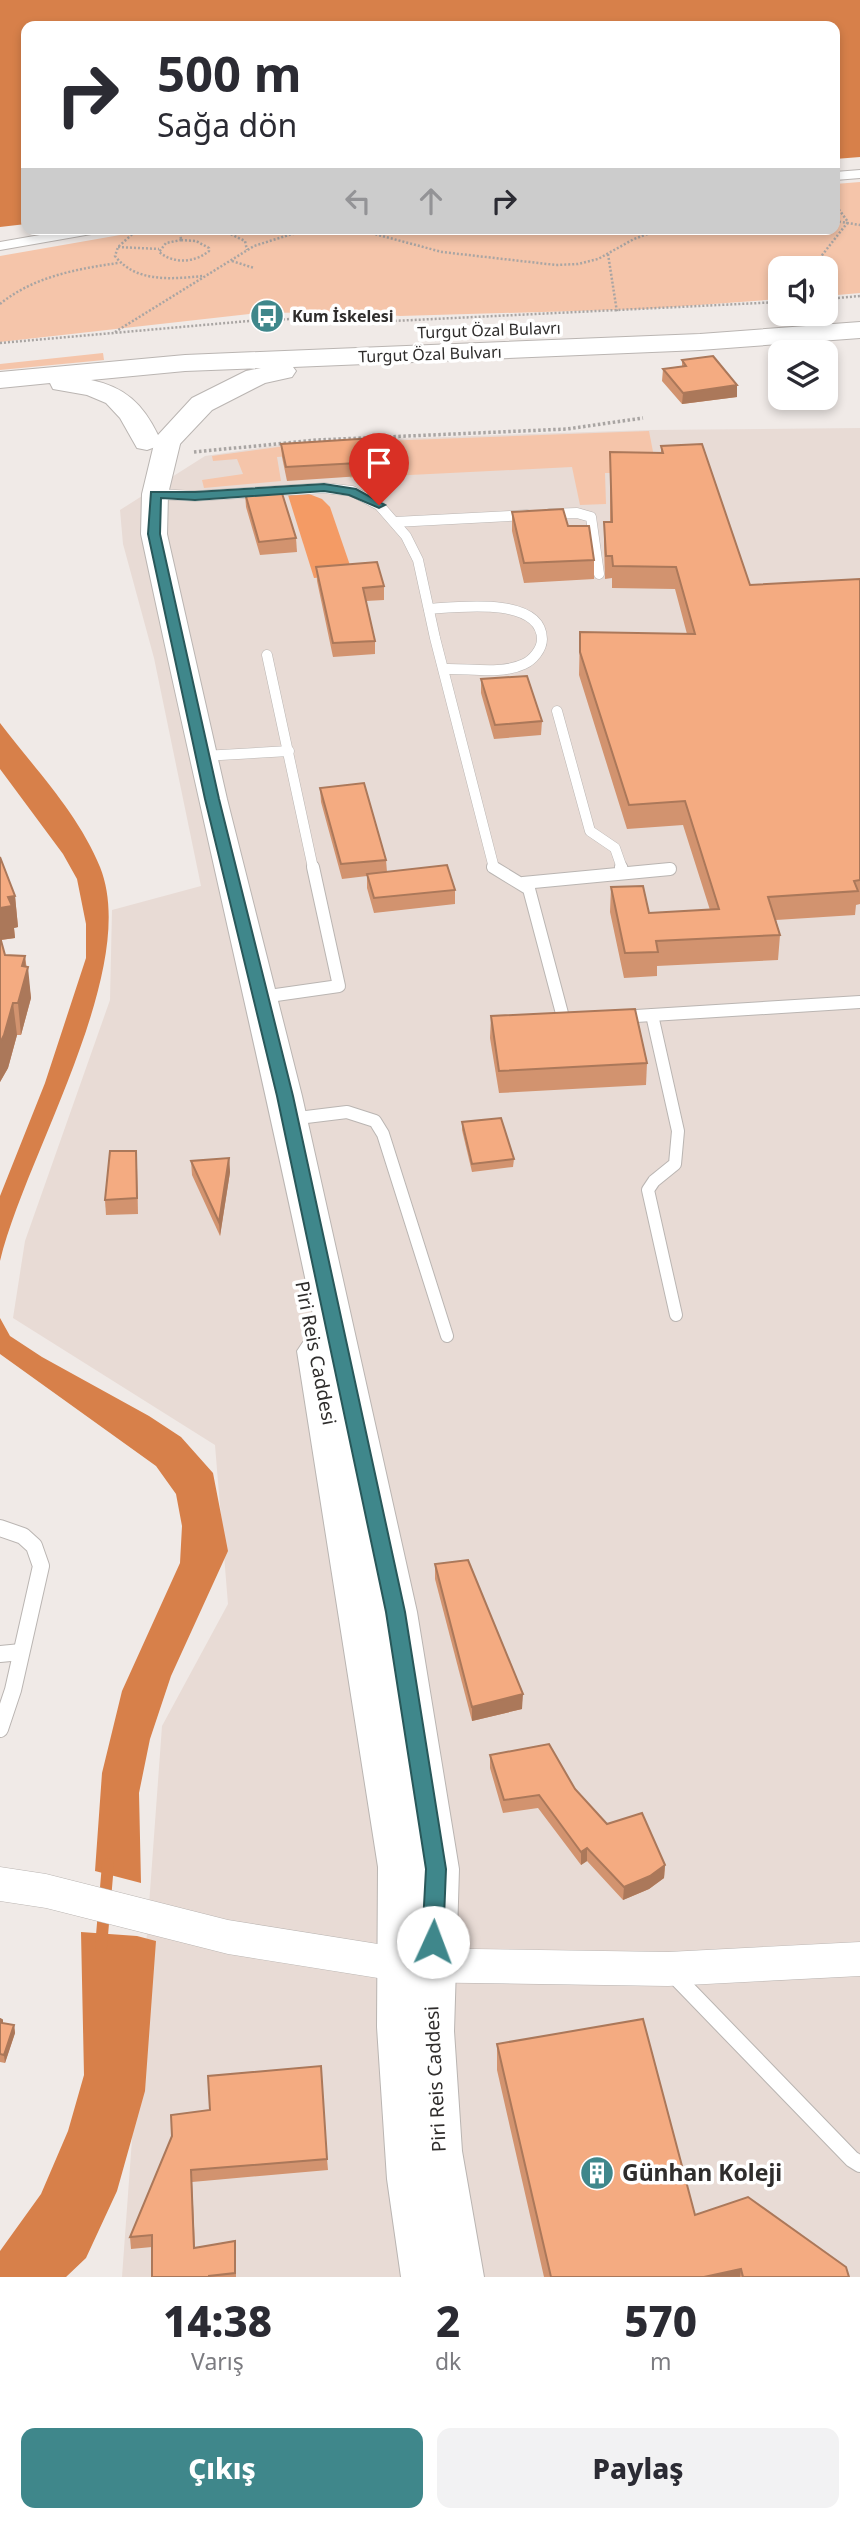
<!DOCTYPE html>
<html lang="tr">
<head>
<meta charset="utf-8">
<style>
	body { margin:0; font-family:"Noto Sans",sans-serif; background:#f2f2f3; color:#2b2b33; height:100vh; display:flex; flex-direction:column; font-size:26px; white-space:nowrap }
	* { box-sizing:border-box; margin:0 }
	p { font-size:23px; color:#7c7c81 }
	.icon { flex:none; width:38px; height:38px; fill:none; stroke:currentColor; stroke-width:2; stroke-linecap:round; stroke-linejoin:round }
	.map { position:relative; height:2277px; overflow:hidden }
	.panel { display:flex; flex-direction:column; background:#fff; flex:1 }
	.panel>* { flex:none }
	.hud { position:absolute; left:21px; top:21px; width:819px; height:214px; border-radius:14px; box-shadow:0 4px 10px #0003; background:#fff; color:#2b2b33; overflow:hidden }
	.controls { position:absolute; left:768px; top:256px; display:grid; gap:14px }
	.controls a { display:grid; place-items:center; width:70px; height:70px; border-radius:14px; background:#fff; box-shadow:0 4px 10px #0003; font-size:35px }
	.pin { position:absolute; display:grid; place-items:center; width:60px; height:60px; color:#fff; margin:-72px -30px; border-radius:50% 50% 50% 0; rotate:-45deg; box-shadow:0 0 7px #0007 }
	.pin .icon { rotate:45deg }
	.me { position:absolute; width:77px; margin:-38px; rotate:2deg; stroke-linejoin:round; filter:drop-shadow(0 0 5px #0008) }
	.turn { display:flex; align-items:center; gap:24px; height:147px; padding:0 21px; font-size:32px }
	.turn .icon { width:91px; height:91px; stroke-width:2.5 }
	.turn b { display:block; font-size:49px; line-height:60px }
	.lanes { display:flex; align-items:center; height:66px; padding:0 21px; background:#0003; justify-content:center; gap:35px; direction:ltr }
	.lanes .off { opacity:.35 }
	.eta { display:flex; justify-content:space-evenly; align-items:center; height:119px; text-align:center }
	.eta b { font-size:42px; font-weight:800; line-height:49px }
	.primary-button { display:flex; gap:14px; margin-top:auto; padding:14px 21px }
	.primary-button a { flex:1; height:80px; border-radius:14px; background:#3f878b; color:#fff; font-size:28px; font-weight:800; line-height:80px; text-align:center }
	.primary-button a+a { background:#f2f2f3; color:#2b2b33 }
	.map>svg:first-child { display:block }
</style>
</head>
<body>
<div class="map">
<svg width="860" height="2277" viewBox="0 0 860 2277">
	<rect width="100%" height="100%" fill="#f0eae7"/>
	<!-- built -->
	<path fill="#e8dbd5" d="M860 428V2277H122L162 1726 228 1604 215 1445 13 1318 25 1241 110 1000 112 910 201 886 154 658 123 544 120 510 205 456 300 442 649 430Z"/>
	<!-- green -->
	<g fill="#f5c5aa">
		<path d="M860 182V293L826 296V268H780V299L645 309 400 316 354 312 258 313 0 342V256L143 231 176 229H835V184Z"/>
		<path d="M103 353 104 360 0 370V364Z"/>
		<path d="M649 431 661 493 647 473H605L606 504 580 505 572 467 350 478 344 452 277 457 281 481 204 488 202 480 243 474 237 459 213 461 212 456 300 444Z"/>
	</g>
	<!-- forest -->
	<path fill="#f49b65" d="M309 494 322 499 330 507 353 574 314 578 288 495Z"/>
	<!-- water -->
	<g fill="#d7804a">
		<path d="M0 0H860V157L835 159V26H26V224L0 227Z"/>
		<path d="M0 723C35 769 78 813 100 867 141 969 25 1156 0 1261V1196L45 1083 86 958V924L77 879 63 854 0 769Z"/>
		<path d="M0 1318 10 1336 42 1357 149 1416 181 1437 213 1473 228 1551 171 1676 150 1739 139 1793 141 1883 95 1871 102 1773 122 1691 180 1563 182 1526 176 1494 156 1466 0 1354Z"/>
		<path d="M81 1932 137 1936 156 1941 145 2091 117 2191 86 2258 66 2277H0V2251L41 2194 68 2131 84 2075Z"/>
	</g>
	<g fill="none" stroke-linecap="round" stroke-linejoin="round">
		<!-- stream -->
		<path stroke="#d7804a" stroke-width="12" d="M101 1947 108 1864"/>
		<!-- service-far2 casing -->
		<g stroke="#bab5b2" stroke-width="11">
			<g id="service-far2">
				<path d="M155 494 195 496 324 488 352 491 379 505 406 536 418 560 435 638 494 868"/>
				<path d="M549 514 577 513 591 517 599 574"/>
				<path d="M395 522 527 515"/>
				<path d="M429 609C457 607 541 596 542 639 542 649 533 660 524 664 501 675 469 668 444 669"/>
				<path d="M267 655 313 868"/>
				<path d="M557 711 590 831 615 848 622 868"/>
				<path d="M203 756 289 751"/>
			</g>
		</g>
		<!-- service-far1 casing -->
		<g stroke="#bab5b2" stroke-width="14">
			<g id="service-far1">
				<path d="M493 867 529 889 564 1021 571 1020"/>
				<path d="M621 867 623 873"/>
				<path d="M523 883 670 869"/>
				<path d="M262 997 339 986 313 867"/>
				<path d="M652 1015 678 1131 675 1164 654 1181 648 1190 676 1315"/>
				<path d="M620 1017 860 1002"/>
				<path d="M290 1119 347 1112 375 1121 383 1134 447 1336"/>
			</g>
		</g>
		<!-- service casing -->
		<g stroke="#bab5b2" stroke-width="18">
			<g id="service">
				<path d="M0 1528 23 1536 34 1546 41 1566 13 1690 0 1729"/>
				<path d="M0 1654 21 1652"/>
				<path d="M673 1974 852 2159 860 2164"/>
			</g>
		</g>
		<!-- pedestrian casing -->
		<g stroke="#bab5b2" stroke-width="2">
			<g id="pedestrian">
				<path d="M860 170V178L835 180V172Z"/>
				<path d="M74 229H103L97 233 0 250V242Z"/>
			</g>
		</g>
		<!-- tertiary casing -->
		<g stroke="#bab5b2" stroke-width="1">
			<path id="tertiary" d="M0 1867 46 1874 228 1920 403 1948 668 1952 860 1942V1976L668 1986 403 1982 228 1954 46 1908 0 1901Z"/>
		</g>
		<!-- secondary casing -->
		<g stroke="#bab5b2" stroke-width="2">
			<path id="secondary" d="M168 432 177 435 181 440 168 494 167 534 227 799 302 1096 417 1612 459 1869 454 2031 462 2151 484 2277H401L387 2179 377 2027 378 1867 297 1351 303 1342 318 1339C262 1070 198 803 141 534L142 494 155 440 159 435Z"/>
		</g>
		<!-- trunk casing -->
		<g stroke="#bab5b2" stroke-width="2">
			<path id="trunk" d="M860 322V338L700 350 293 367 296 371 292 377 265 383 212 410 178 446 168 448 158 446 147 450 137 448 120 418 106 403 87 395 53 389 50 383 0 388V372L185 355 700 334ZM261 368 246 371 192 398 158 435C143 404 125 387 91 380L185 371Z"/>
		</g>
		<!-- path-far1 -->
		<g stroke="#a9a5a3" stroke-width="2.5" stroke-dasharray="2 2" stroke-linecap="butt">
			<path d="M835 221 860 225"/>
			<path d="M138 229 118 247 115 256C136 283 172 279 203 276"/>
			<path d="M180 229 181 240"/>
			<path d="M220 229 245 241 247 250"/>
			<path d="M356 229 442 252 556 265 578 264 598 259 634 239 661 229"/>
			<path d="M181 240 196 241 209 248V251C194 263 174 264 159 252L166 243Z"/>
			<path d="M118 247 159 249"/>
			<path d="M608 254 617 312"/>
			<path d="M232 261 254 268"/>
			<path d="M812 268 848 222 835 204"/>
			<path d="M826 299 860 296"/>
			<path d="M0 304C33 277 76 269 118 263"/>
			<path d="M115 332 254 246 292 234 339 229"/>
			<path d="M0 343 260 320 357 317 393 321 780 302"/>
		</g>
		<!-- path -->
		<path stroke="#a9a5a3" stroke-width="3.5" stroke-dasharray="2.5 2.5" stroke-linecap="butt" d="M194 452 317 440 567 429 643 418"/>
		<!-- service-far2 -->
		<use href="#service-far2" stroke="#fff" stroke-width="10"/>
		<!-- service-far1 -->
		<use href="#service-far1" stroke="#fff" stroke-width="12"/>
		<!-- service -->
		<use href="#service" stroke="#fff" stroke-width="16"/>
		<!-- pedestrian -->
		<use href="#pedestrian" fill="#fff" fill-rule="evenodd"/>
		<!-- tertiary -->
		<use href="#tertiary" fill="#fff" fill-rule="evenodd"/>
		<!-- secondary -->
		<use href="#secondary" fill="#fff" fill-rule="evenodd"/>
		<!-- trunk -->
		<use href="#trunk" fill="#fff" fill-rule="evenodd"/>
	</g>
	<!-- wall -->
	<g fill="#d2936f">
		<path d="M682 360 737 397 682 404 662 381 663 369 682 366Z"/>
		<path d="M281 444 376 462V475L287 481 282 457Z"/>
		<path d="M661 446 750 585 860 579V904L856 905 855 915 776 920 780 935 778 960 657 966V976L624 978 610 912 611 887 649 913 710 910 683 825 627 829 579 675 580 632 687 634 675 589 612 588V578L605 579 604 545V522H610V452L661 453Z"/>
		<path d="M245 493 296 538 297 552 260 555 246 507Z"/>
		<path d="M512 512 568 526 594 560V579L524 583 512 531Z"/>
		<path d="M316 567 384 586V600L366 601 375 641V654L333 657 317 581Z"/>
		<path d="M481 679 542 721 541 735 494 739 481 693Z"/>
		<path d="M320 788 386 860 387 872 455 890V904L374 913 367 888V876L342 879 321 802Z"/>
		<path d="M0 857 15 896 18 927 14 928 15 938 1 940 5 955 25 956 31 998 21 1035H17L8 1068 0 1082Z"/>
		<path d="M491 1016 647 1063 646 1085 499 1093 490 1038Z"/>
		<path d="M462 1122 514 1159 513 1167 472 1172 462 1130Z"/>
		<path d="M229 1158 230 1172 220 1236 192 1175 191 1161Z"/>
		<path d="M137 1167 138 1214 106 1215 105 1200Z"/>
		<path d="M435 1564 522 1709 472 1721 435 1579Z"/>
		<path d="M490 1755 575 1789 607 1824 665 1865 664 1878 649 1889 623 1900 587 1861 581 1865 538 1808 503 1813 490 1768Z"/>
		<path d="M0 2019 2 2020 3 2023 14 2025 15 2033 5 2063 0 2062Z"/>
		<path d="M497 2044 695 2215 849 2277H544L497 2070Z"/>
		<path d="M172 2136 327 2159 328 2170 192 2182 195 2248 236 2253V2277H152V2247L131 2249 130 2237Z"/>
	</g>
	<!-- shaded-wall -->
	<g fill="#ab785a">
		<path d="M737 385V397L682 404 683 393Z"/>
		<path d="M15 896 18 927 14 928 15 938 0 940V908L8 897Z"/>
		<path d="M25 956 26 972 28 967 31 998 21 1035 18 1003 22 966Z"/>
		<path d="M13 1003 17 1035 8 1068 0 1082V1043Z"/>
		<path d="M229 1158 230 1172 220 1236 219 1222Z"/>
		<path d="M523 1694 522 1709 472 1721V1707Z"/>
		<path d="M587 1848V1861L581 1865V1852Z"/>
		<path d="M665 1865 664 1878 649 1889 623 1900 624 1887Z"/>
		<path d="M14 2025 15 2033 5 2063 4 2055Z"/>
		<path d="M741 2269 740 2277H704Z"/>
	</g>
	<!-- building -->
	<g fill="#f4ab81" stroke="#ab785a" stroke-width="2">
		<path d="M713 356 737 385 683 393 663 369 686 366 682 360Z"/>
		<path d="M374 438 376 462 286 467 281 444Z"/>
		<path d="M702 444 750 585 860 579V880L854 881 858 891 768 897 780 935 656 941 658 952 625 953 611 887 643 886 649 913 719 909 685 801 629 805 580 652V632L695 634 676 567 613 566 612 556H606L604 522H612L610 452 663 453 661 446Z"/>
		<path d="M281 490 296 538 259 542 245 493Z"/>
		<path d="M563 509 568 526H589L594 560 524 563 512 512Z"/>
		<path d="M377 562 384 586 363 588 375 641 333 643 316 567Z"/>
		<path d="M527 676 542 721 495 725 481 679Z"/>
		<path d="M364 783 386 860 341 864 320 788Z"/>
		<path d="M0 857 15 896 8 897 12 906 0 908Z"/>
		<path d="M447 865 455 890 374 898 367 874Z"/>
		<path d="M0 937 5 955 25 956 22 966 28 967 18 1003H13L4 1035 0 1043Z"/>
		<path d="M635 1009 647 1063 499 1071 491 1016Z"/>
		<path d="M501 1118 514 1159 472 1164 462 1122Z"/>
		<path d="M110 1151H136L137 1198 105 1200Z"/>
		<path d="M229 1158 219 1222 191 1161Z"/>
		<path d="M468 1560 523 1694 472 1707 435 1564Z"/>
		<path d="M549 1744 575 1789 607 1824 642 1813 665 1865 650 1876 624 1887 587 1848 581 1852 539 1795 504 1800 490 1755Z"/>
		<path d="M0 2019 2 2020V2023L14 2025 4 2055 0 2054Z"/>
		<path d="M643 2019 695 2215 748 2197 846 2267 849 2277H743L741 2269 704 2277H551L497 2044Z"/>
		<path d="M321 2066 327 2159 191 2170 194 2248 235 2241V2273L209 2276V2277H152V2235L130 2237 172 2136 171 2115 210 2110 208 2076Z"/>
	</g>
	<!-- route -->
	<path fill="#3f878b" stroke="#29585a" stroke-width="2" d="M324 484 356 489 385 505 379 508 349 495 324 491 195 500 161 498 160 534 219 799 293 1096 405 1612 446 1869 443 1942 440 1949 433 1951 425 1949 422 1942 426 1869 386 1612 277 1096 205 799 148 534 151 492H195Z"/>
	<!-- icons -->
	<defs>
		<g id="bus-disc" transform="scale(1.75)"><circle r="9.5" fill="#3f878b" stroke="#fff"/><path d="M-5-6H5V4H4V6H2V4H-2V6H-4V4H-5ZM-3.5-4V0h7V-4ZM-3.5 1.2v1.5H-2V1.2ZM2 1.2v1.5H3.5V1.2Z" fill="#fff"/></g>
		<g id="building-disc" transform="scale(1.75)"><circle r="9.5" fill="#3f878b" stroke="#fff"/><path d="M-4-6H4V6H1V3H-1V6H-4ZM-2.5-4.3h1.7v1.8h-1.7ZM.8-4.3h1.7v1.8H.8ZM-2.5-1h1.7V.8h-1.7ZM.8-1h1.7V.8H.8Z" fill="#fff"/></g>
	</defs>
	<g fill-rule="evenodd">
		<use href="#bus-disc" x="267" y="316"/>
		<use href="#building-disc" x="597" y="2173"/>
	</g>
	<g text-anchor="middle" stroke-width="7" stroke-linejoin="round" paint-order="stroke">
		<!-- far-poi labels -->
		<g font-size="16" font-weight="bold" fill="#2f2d2c" stroke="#fff" text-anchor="start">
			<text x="292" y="322">Kum İskelesi</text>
		</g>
		<!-- far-street labels -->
		<g font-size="16" fill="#2f2d2c" stroke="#fff">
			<text transform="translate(489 330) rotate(-2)" y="6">Turgut Özal Bulavrı</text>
			<text transform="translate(430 354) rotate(-2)" y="6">Turgut Özal Bulvarı</text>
		</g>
		<!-- street labels -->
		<g font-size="19" fill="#2f2d2c" stroke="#fff">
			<text transform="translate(316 1353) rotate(79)" y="7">Piri Reis Caddesi</text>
			<text transform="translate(435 2079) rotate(-93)" y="7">Piri Reis Caddesi</text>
		</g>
		<!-- near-poi labels -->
		<g font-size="23" font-weight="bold" fill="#2f2d2c" stroke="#fff" text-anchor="start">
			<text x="622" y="2181">Günhan Koleji</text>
		</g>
	</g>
</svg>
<div class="controls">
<a><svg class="icon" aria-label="sound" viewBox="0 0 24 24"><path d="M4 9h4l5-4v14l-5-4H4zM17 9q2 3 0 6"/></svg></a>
<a><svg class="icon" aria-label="layers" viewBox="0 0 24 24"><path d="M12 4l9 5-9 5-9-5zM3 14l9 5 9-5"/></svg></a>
</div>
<div class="pin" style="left:379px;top:505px;background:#d93025"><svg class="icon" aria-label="arrive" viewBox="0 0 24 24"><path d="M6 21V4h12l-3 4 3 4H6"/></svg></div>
<svg class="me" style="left:433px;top:1942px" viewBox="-20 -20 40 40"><circle r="19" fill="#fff"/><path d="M0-13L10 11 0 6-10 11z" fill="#3f878b"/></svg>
<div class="hud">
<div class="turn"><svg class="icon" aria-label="right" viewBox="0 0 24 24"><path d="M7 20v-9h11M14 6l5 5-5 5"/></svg><div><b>500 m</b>Sağa dön</div></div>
<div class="lanes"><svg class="icon off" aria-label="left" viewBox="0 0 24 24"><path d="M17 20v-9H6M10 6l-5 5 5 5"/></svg><svg class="icon off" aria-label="ahead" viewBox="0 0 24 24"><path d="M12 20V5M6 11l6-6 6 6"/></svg><svg class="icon" aria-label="right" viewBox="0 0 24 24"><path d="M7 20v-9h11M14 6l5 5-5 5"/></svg></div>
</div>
</div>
<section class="panel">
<div class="eta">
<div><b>14:38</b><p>Varış</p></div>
<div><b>2</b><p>dk</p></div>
<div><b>570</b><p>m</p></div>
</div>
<div class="primary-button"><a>Çıkış</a><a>Paylaş</a></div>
</section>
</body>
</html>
